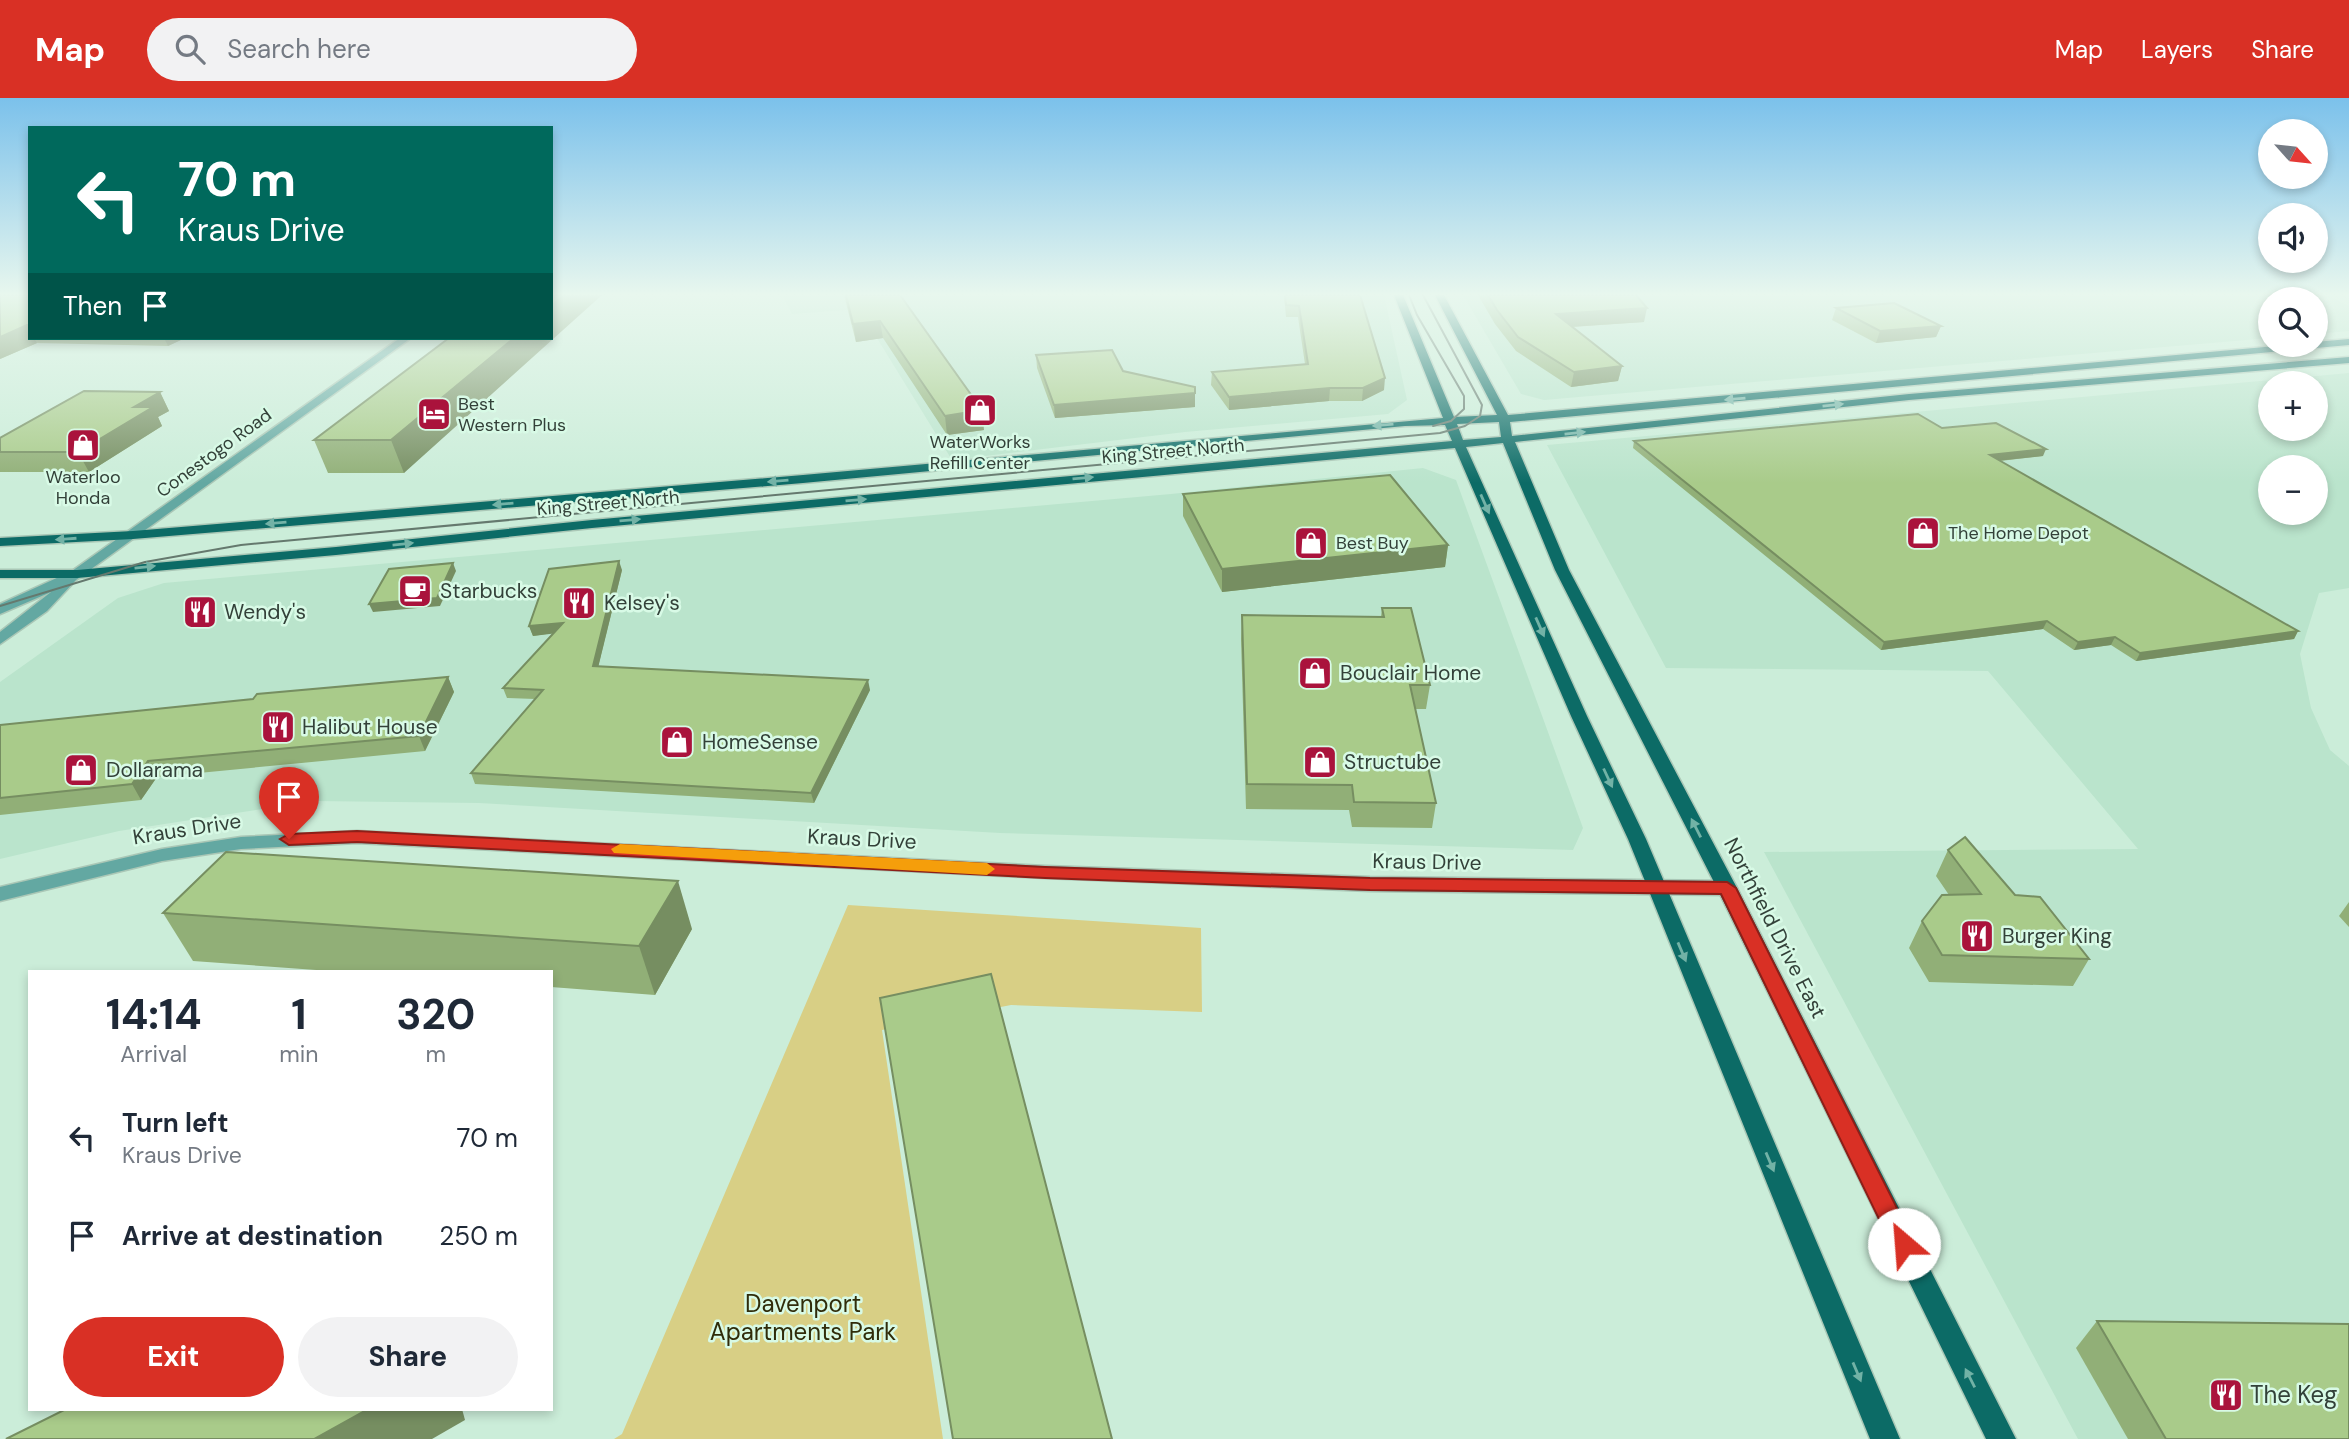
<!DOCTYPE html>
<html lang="en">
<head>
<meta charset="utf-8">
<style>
	body { margin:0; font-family:"DM Sans",sans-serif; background:#f2f2f3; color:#1f2937; height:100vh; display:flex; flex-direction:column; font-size:26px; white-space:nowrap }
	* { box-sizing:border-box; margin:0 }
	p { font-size:23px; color:#747a83 }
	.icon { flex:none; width:38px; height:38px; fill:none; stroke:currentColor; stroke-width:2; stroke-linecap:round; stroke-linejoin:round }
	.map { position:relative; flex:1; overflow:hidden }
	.drawer { position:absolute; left:28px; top:872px; width:525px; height:441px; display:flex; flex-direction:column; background:#fff; border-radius:0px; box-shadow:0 4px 10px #0003 }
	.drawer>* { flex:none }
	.guide { position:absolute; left:28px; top:28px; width:525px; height:214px; border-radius:0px; box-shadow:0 4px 10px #0003; background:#00695c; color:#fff; overflow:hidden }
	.needle { width:46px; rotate:117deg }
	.buttons { position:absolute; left:2258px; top:21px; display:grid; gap:14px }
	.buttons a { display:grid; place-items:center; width:70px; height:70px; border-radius:50%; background:#fff; box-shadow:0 4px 10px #0003; font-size:35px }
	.pin { position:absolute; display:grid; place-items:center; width:60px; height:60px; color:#fff; margin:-72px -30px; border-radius:50% 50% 50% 0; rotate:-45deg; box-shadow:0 0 7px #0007 }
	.pin .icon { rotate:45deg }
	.me { position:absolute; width:77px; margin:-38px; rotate:333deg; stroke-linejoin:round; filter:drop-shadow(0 0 5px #0008) }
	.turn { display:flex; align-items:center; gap:24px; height:147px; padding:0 35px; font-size:32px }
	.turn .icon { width:91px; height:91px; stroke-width:2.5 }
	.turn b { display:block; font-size:49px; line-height:60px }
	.then { display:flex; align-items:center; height:66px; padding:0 35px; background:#0003; gap:14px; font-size:26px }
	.eta { display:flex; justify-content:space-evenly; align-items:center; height:119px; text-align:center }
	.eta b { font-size:42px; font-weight:700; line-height:49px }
	.cta { display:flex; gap:14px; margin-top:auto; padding:14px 35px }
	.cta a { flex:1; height:80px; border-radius:42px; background:#d93025; color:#fff; font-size:28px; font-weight:700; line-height:80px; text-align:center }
	.cta a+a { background:#f2f2f3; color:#1f2937 }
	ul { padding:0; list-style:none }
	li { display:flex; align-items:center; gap:21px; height:98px; padding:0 35px }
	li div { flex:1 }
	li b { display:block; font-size:26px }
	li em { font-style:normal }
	header { display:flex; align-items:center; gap:42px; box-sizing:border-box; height:98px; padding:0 35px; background:#d93025; color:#fff }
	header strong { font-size:33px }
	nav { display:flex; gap:38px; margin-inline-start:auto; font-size:24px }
	.search { width:490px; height:63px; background:#f2f2f3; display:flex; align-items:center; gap:18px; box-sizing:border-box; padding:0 24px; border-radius:38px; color:#747a83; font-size:26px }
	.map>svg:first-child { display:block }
</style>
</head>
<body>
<header>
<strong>Map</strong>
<div class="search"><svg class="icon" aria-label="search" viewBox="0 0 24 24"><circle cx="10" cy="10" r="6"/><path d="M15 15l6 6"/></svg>Search here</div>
<nav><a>Map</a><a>Layers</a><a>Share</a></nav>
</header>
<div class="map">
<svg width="2349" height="1341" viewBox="0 0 2349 1341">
	<rect width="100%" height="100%" fill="#cbedd9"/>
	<!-- built -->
	<g fill="#bae4cc" fill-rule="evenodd">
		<path d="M782 197H1384L1407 302 1388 316 1185 334 952 362 859 211 792 216Z"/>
		<path d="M1463 197H2326L2349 208V233L2315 236V201H2270V240L1544 302 1521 296Z"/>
		<path d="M2349 275V490L2319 495 2300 556 2311 610 2330 652 2349 668V1341H2078L1764 754 2138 751 1988 573 1666 570 1547 347ZM2270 285H2315V331H2270ZM2270 369H2315V415H2270Z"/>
		<path d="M1423 370 1456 382 1583 730 1573 752 1000 735 479 705 314 703 119 733 0 761V584L118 500 164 485 1171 396Z"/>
	</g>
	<!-- green -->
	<path fill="#d8cf85" d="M848 807 1201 830 1202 914 1011 907 882 932 943 1341H614L622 1336Z"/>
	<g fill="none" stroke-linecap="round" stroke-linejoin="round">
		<!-- minor casing -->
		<g stroke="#aac7b6" stroke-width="3">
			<g id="minor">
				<path d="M400 240H411L76 482 47 513 0 546V534L51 494 0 516V506L72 473Z"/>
				<path d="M357 733 1045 768 1370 779 1727 783 1734 785 1737 790 1734 795 1727 797 1370 793 1045 780 357 745 241 751 162 763 0 803V789L162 751 241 739Z"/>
			</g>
		</g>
		<!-- major casing -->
		<g stroke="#aac7b6" stroke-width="3">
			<path id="major" d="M1394 197H1403L1454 319 1497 317 1435 197H1444L1508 317 2287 247H2315V244L2349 241V247L1510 324 1512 338 1909 296 2349 259V265L1909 302 1515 344 1569 472 1737 790 2016 1341H1986L1717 790 1555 472 1503 345 1466 349 1587 618 1646 741 1900 1341H1870L1628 741 1571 618 1455 350 592 430 336 457 77 480H0V472H77L336 449 592 422 1452 343 1445 327 1405 328 803 385 133 441 0 448V440L133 433 803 377 1443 320ZM1499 324 1501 339 1463 342 1457 326Z"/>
		</g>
		<!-- minor -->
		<use href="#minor" fill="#63a8a2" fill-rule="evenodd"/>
		<!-- major -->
		<use href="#major" fill="#0c6b66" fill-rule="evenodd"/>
		<!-- tram -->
		<g stroke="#65796e" stroke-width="2">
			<path d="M1409 197 1417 217 1464 298V311L1451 323 1433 328"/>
			<path d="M0 508 145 464 241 447 1440 335 1465 328 1480 318 1482 307 1423 197"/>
		</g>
	</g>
	<!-- wall -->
	<g fill="#91af77">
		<path d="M30 197V240H185L168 248 37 245 0 261Z"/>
		<path d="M844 197H900L984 332 947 337 883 240 856 244Z"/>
		<path d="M1284 197H1360L1384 292 1362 303H1329L1229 312 1211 287 1212 274 1305 266 1298 219H1286Z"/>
		<path d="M1478 197H1636L1644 224 1572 229 1622 268 1618 283 1571 289 1516 253 1495 226Z"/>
		<path d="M1836 210 1941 228 1936 239 1876 245 1832 222Z"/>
		<path d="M449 240 404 375H328L314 342Z"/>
		<path d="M1036 257 1123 273 1195 309 1055 320 1037 270Z"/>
		<path d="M160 294 169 313 158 319 162 328 89 374H0V340Z"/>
		<path d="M1942 330 2043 358 2000 363 2298 533 2294 541 2136 563 2111 547 2074 552 2043 531 1881 552 1633 350 1634 343Z"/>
		<path d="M1183 396 1448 447 1445 469 1222 494 1183 418Z"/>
		<path d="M622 472 598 569 870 592 814 705 475 686 471 675 535 601 507 600 503 590 553 535 533 538 529 528Z"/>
		<path d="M1382 510 1430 587 1426 611H1415L1436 705 1432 730 1352 729 1349 712 1246 711 1241 541 1242 517 1381 519Z"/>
		<path d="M448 579 454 594 425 653 157 679 141 702 0 717V627L253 601Z"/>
		<path d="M1948 752 2015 797 2089 861 2073 888 1929 884 1909 850 1922 823 1949 797 1936 778Z"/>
		<path d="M2349 804V829L2339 818Z"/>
		<path d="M163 815 692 831 655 897 551 889V873H330L193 863Z"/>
		<path d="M2097 1223 2349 1341H2128L2076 1250Z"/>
	</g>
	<!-- shaded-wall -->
	<g fill="#768e61">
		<path d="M564 197H602L404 375 391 342 514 240H551V208Z"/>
		<path d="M1647 210 1644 224 1553 230 1556 216Z"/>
		<path d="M880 223 883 240 856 244 853 226Z"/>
		<path d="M27 227 30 232V240H34L37 245 0 261V239Z"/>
		<path d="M1941 228 1936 239 1876 245 1880 233Z"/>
		<path d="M164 240H185L168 248Z"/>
		<path d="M1622 268 1618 283 1571 289 1574 274Z"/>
		<path d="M1385 280 1384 292 1362 303 1363 290Z"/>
		<path d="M1195 289V309L1055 320 1054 307Z"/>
		<path d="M1330 290 1329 303 1229 312V299Z"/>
		<path d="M160 294 169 313 158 319 162 328 89 374 78 354 134 309Z"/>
		<path d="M982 312 984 332 947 337 945 318Z"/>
		<path d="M2046 351 2043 358 1987 364 1990 357Z"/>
		<path d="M1448 447 1445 469 1222 494V471Z"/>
		<path d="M619 463 622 472 596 578 593 568Z"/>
		<path d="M453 465 456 473 440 508 373 514 369 506Z"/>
		<path d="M2047 523 2043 531 1881 552 1884 544Z"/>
		<path d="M563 525 566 534 533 538 529 528Z"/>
		<path d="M2298 533 2294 541 2136 563 2140 555Z"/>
		<path d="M2115 539 2111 547 2074 552 2078 544Z"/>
		<path d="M448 579 454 594 425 653 419 638Z"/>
		<path d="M868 582 870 592 814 705 811 695Z"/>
		<path d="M148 663 157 679 141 702 132 686Z"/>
		<path d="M678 783 692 831 655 897 639 848Z"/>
		<path d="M368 1311H462L465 1322 432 1341H314Z"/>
	</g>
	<!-- building -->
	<g fill="#a9cb8a" stroke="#768e61" stroke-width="2">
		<path d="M0 197H30V227H27L0 239Z"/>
		<path d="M551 197H564L551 208Z"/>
		<path d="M846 197H900L982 312 945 318 880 223 853 226Z"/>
		<path d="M1285 197H1360L1385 280 1363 290H1330L1229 299 1212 274 1308 266 1299 208 1286 207Z"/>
		<path d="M1488 197H1636L1647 210 1556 216 1622 268 1574 274 1518 239 1497 212Z"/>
		<path d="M1894 205 1941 228 1880 233 1836 210Z"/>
		<path d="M449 240H514L391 342H314Z"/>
		<path d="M1112 252 1123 273 1195 289V295L1054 307 1036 257Z"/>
		<path d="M84 293 160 294 134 309H153L78 354H0V340Z"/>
		<path d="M1918 316 1942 330 1996 325 2046 351 1990 357 2298 533 2140 555 2115 539 2078 544 2047 523 1884 544 1634 343Z"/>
		<path d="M1390 377 1448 447 1222 471 1183 396Z"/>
		<path d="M619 463 593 568 868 582 811 695 471 675 543 592 503 590 563 525 529 528 549 471Z"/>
		<path d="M453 465 437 500 369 506 389 471Z"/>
		<path d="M1382 510H1411L1430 587H1410L1436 705 1354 704 1352 687 1247 686 1242 517 1384 519Z"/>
		<path d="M448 579 419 638 148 663 132 686 0 700V627L253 601 257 596Z"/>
		<path d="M1965 739 2015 797 2040 799 2089 861 1942 857 1922 823 1942 797 1981 796 1948 752Z"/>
		<path d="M226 754 678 783 639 848 163 815Z"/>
		<path d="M991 876 1112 1341H953L880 900Z"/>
		<path d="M2097 1223 2349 1226V1341H2166Z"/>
		<path d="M66 1311H368L314 1341H6Z"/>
	</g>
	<!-- one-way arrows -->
	<defs><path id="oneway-solid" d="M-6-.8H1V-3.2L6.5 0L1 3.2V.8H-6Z" transform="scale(1.75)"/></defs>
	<g fill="#72b2a6">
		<use href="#oneway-solid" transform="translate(1735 301) rotate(175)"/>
		<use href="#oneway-solid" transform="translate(1833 307) rotate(-6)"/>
		<use href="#oneway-solid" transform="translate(1383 327) rotate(175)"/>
		<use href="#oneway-solid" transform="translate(1575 335) rotate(-6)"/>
		<use href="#oneway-solid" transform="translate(1083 380) rotate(-5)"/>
		<use href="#oneway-solid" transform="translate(778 383) rotate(175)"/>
		<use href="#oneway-solid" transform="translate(856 402) rotate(-5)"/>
		<use href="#oneway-solid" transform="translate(503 406) rotate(175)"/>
		<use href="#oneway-solid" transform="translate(1485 406) rotate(66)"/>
		<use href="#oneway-solid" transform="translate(630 422) rotate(-5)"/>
		<use href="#oneway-solid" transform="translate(276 425) rotate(175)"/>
		<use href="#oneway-solid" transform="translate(66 441) rotate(176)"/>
		<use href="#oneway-solid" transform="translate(403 446) rotate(-6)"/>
		<use href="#oneway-solid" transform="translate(145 469) rotate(-6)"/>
		<use href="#oneway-solid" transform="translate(1540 529) rotate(66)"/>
		<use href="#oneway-solid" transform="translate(1608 680) rotate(65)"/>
		<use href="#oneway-solid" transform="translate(1696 730) rotate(-117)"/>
		<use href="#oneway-solid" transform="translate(1682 854) rotate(67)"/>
		<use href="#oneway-solid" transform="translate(1770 1064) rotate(67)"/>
		<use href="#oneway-solid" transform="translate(1857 1274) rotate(67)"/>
		<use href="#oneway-solid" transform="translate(1970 1280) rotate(-117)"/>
	</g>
	<!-- sky -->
	<linearGradient id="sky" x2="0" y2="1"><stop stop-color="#7bc1eb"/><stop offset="0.51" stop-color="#e8f7ee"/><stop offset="1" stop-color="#e8f7ee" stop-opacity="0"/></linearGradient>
	<rect width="2349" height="385" fill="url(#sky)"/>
	<!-- route -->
	<path fill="#d93025" stroke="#8d1f18" stroke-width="2" d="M357 733 1045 769 1370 780 1727 784 1736 790 1915 1146 1912 1154 1904 1157 1895 1154 1721 796 1370 792 1045 780 357 744 289 747 280 741 289 736Z"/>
	<!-- slow -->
	<path fill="#f59e0b" d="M620 746 987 765 995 771 987 777 614 755 611 751Z"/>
	<!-- icons -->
	<defs>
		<g id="shop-square" transform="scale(1.75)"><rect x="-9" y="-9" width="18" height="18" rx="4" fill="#aa133c" stroke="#d8fae6"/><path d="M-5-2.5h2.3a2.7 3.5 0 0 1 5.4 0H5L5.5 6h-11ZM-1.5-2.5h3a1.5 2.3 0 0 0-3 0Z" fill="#fff"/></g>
		<g id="hotel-square" transform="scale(1.75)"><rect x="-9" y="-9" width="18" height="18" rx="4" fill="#aa133c" stroke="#d8fae6"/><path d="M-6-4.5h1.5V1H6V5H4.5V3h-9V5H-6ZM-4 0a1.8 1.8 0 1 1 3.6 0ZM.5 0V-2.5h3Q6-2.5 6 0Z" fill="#fff"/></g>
		<g id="cafe-square" transform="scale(1.75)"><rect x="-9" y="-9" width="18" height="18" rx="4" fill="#aa133c" stroke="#d8fae6"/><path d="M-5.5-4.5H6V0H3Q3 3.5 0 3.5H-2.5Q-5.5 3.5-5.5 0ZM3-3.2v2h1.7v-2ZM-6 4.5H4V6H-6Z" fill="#fff"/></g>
		<g id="restaurant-square" transform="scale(1.75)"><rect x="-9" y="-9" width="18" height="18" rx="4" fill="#aa133c" stroke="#d8fae6"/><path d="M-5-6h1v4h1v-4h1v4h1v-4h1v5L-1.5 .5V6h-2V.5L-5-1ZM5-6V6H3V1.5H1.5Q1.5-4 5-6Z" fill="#fff"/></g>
	</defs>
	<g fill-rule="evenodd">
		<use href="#shop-square" x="980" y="312"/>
		<use href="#hotel-square" x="434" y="316"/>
		<use href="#shop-square" x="83" y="347"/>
		<use href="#shop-square" x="1923" y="435"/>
		<use href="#shop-square" x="1311" y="445"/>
		<use href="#cafe-square" x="415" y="493"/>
		<use href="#restaurant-square" x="579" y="505"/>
		<use href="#restaurant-square" x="200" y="514"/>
		<use href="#shop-square" x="1315" y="575"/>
		<use href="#restaurant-square" x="278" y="629"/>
		<use href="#shop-square" x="677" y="644"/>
		<use href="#shop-square" x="1320" y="664"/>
		<use href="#shop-square" x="81" y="672"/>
		<use href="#restaurant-square" x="1977" y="838"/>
		<use href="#restaurant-square" x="2226" y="1297"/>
	</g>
	<g text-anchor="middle" stroke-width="5" stroke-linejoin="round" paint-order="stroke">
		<!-- far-poi labels -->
		<g font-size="18" fill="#334139" stroke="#d8fae6" text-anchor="start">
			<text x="458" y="312">Best<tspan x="458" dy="21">Western Plus</tspan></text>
			<text x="980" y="350" text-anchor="middle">WaterWorks<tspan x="980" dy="21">Refill Center</tspan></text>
			<text x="83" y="385" text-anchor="middle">Waterloo<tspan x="83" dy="21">Honda</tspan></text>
			<text x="1948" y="441">The Home Depot</text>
			<text x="1336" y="451">Best Buy</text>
		</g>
		<!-- far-street labels -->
		<g font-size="18" fill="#334139" stroke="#d8fae6">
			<text transform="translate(1173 353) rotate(-5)" y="6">King Street North</text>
			<text transform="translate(214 355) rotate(-36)" y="6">Conestogo Road</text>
			<text transform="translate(608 405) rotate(-5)" y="6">King Street North</text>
		</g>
		<!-- poi labels -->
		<g font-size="21" fill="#334139" stroke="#d8fae6" text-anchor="start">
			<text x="440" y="500">Starbucks</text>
			<text x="604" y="512">Kelsey's</text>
			<text x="224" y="521">Wendy's</text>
			<text x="1340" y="582">Bouclair Home</text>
			<text x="302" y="636">Halibut House</text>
			<text x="702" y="651">HomeSense</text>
			<text x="1344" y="671">Structube</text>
			<text x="106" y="679">Dollarama</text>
			<text x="2002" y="845">Burger King</text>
		</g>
		<!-- street labels -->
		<g font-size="21" fill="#334139" stroke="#d8fae6">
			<text transform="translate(187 731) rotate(-9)" y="7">Kraus Drive</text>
			<text transform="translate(862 741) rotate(3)" y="7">Kraus Drive</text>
			<text transform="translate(1427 764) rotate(1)" y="7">Kraus Drive</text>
			<text transform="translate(1775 830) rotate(63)" y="7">Northfield Drive East</text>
		</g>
		<!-- near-park labels -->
		<g font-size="24" fill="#302c0a" stroke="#d8fae6">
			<text x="803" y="1214">Davenport<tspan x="803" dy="28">Apartments Park</tspan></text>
		</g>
		<!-- near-poi labels -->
		<g font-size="24" fill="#334139" stroke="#d8fae6" text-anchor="start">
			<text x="2250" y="1305">The Keg</text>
		</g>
	</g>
</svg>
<div class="buttons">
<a><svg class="needle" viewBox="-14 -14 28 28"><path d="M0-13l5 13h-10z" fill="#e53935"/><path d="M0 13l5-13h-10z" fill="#747a83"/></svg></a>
<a><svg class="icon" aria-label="sound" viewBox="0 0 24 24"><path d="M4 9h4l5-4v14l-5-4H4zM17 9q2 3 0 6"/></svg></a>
<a><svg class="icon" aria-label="search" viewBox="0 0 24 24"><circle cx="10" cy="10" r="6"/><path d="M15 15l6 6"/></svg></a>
<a>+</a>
<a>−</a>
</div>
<div class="pin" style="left:289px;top:741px;background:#d93025"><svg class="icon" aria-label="arrive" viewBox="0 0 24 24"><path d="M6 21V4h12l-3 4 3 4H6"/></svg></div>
<svg class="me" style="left:1904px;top:1146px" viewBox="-20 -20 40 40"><circle r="19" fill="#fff"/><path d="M0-13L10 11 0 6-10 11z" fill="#d93025"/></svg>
<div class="guide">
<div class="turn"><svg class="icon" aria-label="left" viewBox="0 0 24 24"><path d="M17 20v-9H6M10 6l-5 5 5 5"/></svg><div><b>70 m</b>Kraus Drive</div></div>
<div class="then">Then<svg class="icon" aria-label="arrive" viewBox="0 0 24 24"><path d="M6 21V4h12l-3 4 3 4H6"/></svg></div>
</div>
<section class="drawer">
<div class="eta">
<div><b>14:14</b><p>Arrival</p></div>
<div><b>1</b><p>min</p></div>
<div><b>320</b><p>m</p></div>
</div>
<ul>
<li><svg class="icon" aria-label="left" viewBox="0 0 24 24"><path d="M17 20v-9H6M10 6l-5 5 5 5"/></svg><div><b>Turn left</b><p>Kraus Drive</p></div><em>70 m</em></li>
<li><svg class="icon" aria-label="arrive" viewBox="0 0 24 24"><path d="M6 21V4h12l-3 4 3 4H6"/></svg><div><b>Arrive at destination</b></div><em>250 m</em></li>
</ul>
<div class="cta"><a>Exit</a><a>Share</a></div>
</section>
</div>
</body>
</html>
